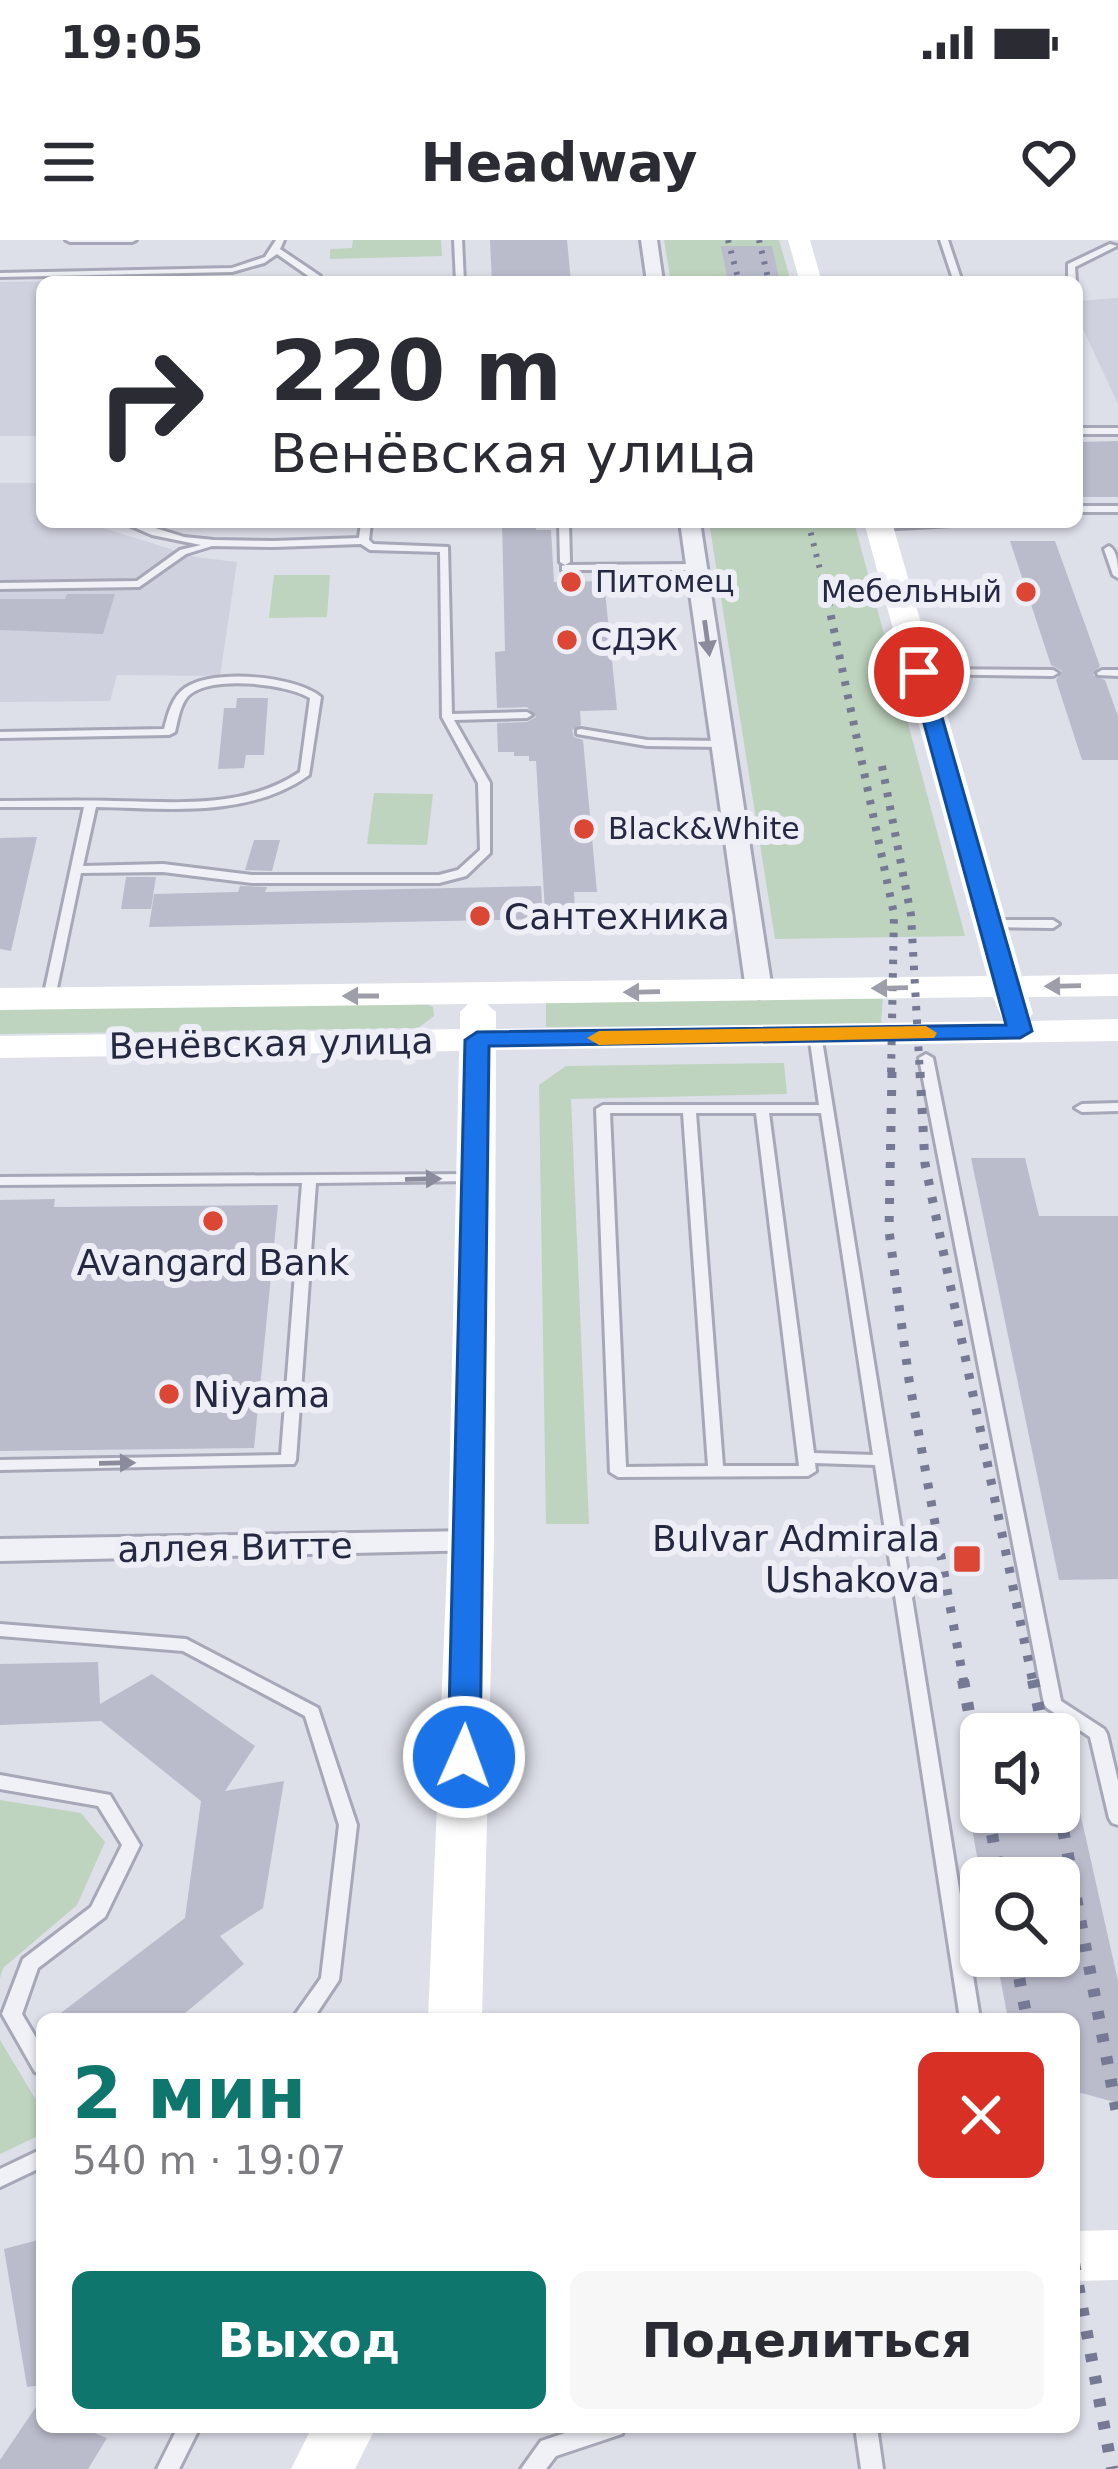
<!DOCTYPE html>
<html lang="ru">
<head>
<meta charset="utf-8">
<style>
	body { margin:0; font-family:"DejaVu Sans",sans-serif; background:#f7f7f7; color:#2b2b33; height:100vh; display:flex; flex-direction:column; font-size:45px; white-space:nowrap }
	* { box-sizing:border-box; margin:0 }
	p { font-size:39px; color:#7c7c81 }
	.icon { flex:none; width:66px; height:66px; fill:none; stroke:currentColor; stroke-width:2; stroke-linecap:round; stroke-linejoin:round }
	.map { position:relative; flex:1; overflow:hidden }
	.side { position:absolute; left:36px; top:1773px; width:1044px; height:420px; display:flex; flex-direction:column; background:#fff; border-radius:18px; box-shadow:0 3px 9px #0004 }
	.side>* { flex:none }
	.guide { position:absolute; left:36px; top:36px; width:1047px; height:252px; border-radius:18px; box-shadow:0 3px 9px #0004; background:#fff; color:#2b2b33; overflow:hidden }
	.buttons { position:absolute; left:960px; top:1473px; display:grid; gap:24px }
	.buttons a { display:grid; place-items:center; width:120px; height:120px; border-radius:18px; background:#fff; box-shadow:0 3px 9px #0004; font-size:60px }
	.pin { position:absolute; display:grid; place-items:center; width:102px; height:102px; color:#fff; margin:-51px; border:6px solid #fff; border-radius:50%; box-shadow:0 3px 12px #0007 }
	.me { position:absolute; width:132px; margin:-66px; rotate:2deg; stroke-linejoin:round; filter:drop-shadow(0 0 9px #0008) }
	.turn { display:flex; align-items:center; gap:42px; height:252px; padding:0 36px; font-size:54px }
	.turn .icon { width:156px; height:156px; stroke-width:2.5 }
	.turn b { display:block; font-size:84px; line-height:102px }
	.round { display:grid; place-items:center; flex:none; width:126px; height:126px; border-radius:18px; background:#f7f7f7 }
	.headline { display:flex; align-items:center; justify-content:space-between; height:204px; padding:0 36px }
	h1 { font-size:72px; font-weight:800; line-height:90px; color:#0f766e }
	.button { display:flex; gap:24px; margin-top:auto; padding:24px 36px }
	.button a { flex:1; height:138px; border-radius:18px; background:#0f766e; color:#fff; font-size:48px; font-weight:800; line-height:138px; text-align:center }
	.button a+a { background:#f7f7f7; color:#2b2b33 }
	.status { display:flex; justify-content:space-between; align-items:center; height:84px; padding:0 60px; background:#fff; direction:ltr }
	.status svg { height:33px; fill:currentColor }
	header { display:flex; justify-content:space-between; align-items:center; height:156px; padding:0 36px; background:#fff; font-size:54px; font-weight:800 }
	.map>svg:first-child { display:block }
</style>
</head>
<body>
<div class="status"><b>19:05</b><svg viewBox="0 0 49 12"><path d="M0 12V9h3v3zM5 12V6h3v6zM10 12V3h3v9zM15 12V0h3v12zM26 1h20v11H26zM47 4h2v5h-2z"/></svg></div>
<header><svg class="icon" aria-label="menu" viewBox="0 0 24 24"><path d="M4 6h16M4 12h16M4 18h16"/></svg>Headway<svg class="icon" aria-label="heart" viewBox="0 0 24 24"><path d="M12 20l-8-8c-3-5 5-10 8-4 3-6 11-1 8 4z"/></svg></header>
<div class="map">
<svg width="1118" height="2229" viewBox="0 0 1118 2229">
	<rect width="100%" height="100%" fill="#dddfe9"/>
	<!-- built -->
	<g fill="#cfd1de">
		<path d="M294 39 42 42V196H0V42Z"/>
		<path d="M1118 58V164L1077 76V61Z"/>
		<path d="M0 243H42V282H84L196 317 237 322 220 436 117 435 110 461 0 462Z"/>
	</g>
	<!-- green -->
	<g fill="#bed4be">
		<path d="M353 0H441L442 16 330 19V9L352 8Z"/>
		<path d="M664 0H779L791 42H671Z"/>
		<path d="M709 282H854L965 696 775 699Z"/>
		<path d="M274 335H330L327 377 269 378Z"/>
		<path d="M374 553 433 554 427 605 367 604Z"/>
		<path d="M883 755 881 784 546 787V760Z"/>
		<path d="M421 761 433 767 434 776 418 788 0 794V766Z"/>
		<path d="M784 823 787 854 571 859 589 1284H546L539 845 566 826Z"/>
		<path d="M0 1560 81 1573 105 1602 77 1665 3 1728 0 1738Z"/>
		<path d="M0 1800 42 1870V1894L0 1914Z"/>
	</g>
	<!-- building -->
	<g fill="#babccc">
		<path d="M490 0H567L571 42H492Z"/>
		<path d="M721 6H772L780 42H728Z"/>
		<path d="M1118 201V257H1077V202Z"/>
		<path d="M502 282H535L536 290H551L554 342 604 341 617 470 580 471 581 485 572 490 574 497 583 500 597 652H574L575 671H545L536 521H529V516H514V512H498L497 483 527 482 536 477 527 467 497 468 495 412 505 411Z"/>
		<path d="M1010 301H1055L1100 426 1093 435 1105 440 1118 476V520H1082L1056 440 1062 431 1051 425Z"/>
		<path d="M67 354H115L103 394 0 390V359H65Z"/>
		<path d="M237 458H268L264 515H246L244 528 218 529 224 468H236Z"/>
		<path d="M37 597 11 711 0 709V598Z"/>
		<path d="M254 600H280L272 631 245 630Z"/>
		<path d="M126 637H156L151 669H121Z"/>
		<path d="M240 646 267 647 265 652 541 646 543 679 149 687 154 654 238 652Z"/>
		<path d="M971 918H1025L1039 976H1118V1339L1059 1340Z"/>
		<path d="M55 959 54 967 278 965 254 1208 0 1211V960Z"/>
		<path d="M98 1422 100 1464 152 1434 255 1506 225 1551 284 1541 263 1668 220 1696 244 1724 178 1779H53L185 1678 201 1561 101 1481 0 1485V1424Z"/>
		<path d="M969 1572H1080L1118 1741V1863L1074 1851V1779H1008L996 1716H1059V1638H981Z"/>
		<path d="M42 1999V2145L27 2147 4 2009Z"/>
		<path d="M42 2158V2187H79L107 2198 88 2229H0V2220Z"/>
	</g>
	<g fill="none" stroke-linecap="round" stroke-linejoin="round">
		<!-- lane casing -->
		<g stroke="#a6a8b7" stroke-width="6">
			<g id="lane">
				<path d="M66 0H136L132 2H70Z"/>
				<path d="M276 0H284L280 9 320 36V40H314L277 14 264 23 232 32 0 37V33L232 28 265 17Z"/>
				<path d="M454 0H462L464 42H456Z"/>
				<path d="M940 0H948L962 42H954Z"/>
				<path d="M1110 4 1117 6 1075 27 1076 42H1068V24Z"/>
				<rect x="1077" y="188" width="41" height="6"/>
				<rect x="1077" y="266" width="41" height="6"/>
				<path d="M122 282H136L184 297 214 300 274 301 359 298 361 282H371L369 300 373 304 448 307 452 474 527 472 532 475 527 478 454 480 490 543V613L466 636 439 643H252L163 632 81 633 55 758 53 761H45L43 758 84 567H0V561C38 561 76 560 115 561 178 562 245 569 300 532L310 458C287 444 210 434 188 456 180 465 178 480 175 492L169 495 0 498V492L164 489C168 474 172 457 185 448 214 428 295 436 321 457L309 535C247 579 168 568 96 567L83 626 163 624 252 635H439L458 630 480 610 478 543 442 477 440 312 370 310 361 304 274 307 212 306 186 314 139 347 0 349V343L137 341 180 310 201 305 152 295Z"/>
				<path d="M559 282H569L570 322 565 325 560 322Z"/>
				<path d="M899 282H958L953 285 879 289 874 286 879 283Z"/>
				<path d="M1109 306C1118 311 1118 327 1118 338L1113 335 1104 309Z"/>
				<path d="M566 325 697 324 702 327 697 330H562V326Z"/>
				<path d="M919 429 1053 430 1058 433 1053 436 915 434 914 432Z"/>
				<path d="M1102 430H1118V436L1098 435 1097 433Z"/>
				<path d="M581 489 647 500 723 501 729 504 723 507 647 506 577 494V490Z"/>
				<path d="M990 680H1053L1059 684 1053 688 986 687 984 684Z"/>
				<path d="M815 790 821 794 980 1779H960L875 1225 815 1223 816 1231 808 1236 618 1237 610 1232 596 869 603 865H819L809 794ZM610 873H683L708 1226 626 1227ZM696 873H756L799 1226H723ZM769 873H821L873 1215 814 1213Z"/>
				<path d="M926 814 933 818 1061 1461 1104 1489 1107 1494 1118 1541V1585L1112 1583 1109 1578 1090 1497 1047 1468 1044 1464 919 818Z"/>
				<path d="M1118 863V871L1082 872 1075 868 1082 864Z"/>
				<path d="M472 934 479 938 477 941 316 943 296 1220 294 1224 0 1230V1220L281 1215 302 943 0 945V937Z"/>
				<path d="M0 1384 186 1399 318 1468 357 1585 339 1740 313 1779H292L321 1738 339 1585 305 1476 183 1411 0 1396Z"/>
				<path d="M0 1535 110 1555 140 1605 105 1677 38 1728 22 1774 42 1808V1834L35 1832 2 1774 23 1719 91 1667 122 1605 98 1566 0 1549Z"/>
				<path d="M42 1909V1927L0 1947V1929Z"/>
				<path d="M178 2187H200L179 2229H157Z"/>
				<path d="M583 2187H625L622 2194 556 2216 546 2229H521L541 2201Z"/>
				<path d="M855 2187H877L883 2229H861Z"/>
			</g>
		</g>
		<!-- street casing -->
		<g stroke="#a6a8b7" stroke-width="6">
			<g id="street">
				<path d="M641 0H657L663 42H647Z"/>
				<path d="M680 282H700L772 750 759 758 746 750Z"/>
				<path d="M471 1291 482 1294 487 1302 482 1310 0 1321V1299Z"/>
			</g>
		</g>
		<!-- lane -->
		<use href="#lane" fill="#f0f1f7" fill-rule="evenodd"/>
		<!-- street -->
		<use href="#street" fill="#f0f1f7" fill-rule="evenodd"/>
		<!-- secondary -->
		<g fill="#fff" fill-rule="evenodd">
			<path d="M788 0H810L822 42H800Z"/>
			<path d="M864 282H892L1022 736 1118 734V756L1028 757 1033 773 1028 781 1118 779V801L496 810 494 1302 482 1779H428L448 1302 459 811 0 818V796L460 789V772L468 764 0 770V748L987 736ZM993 757 1003 781 496 789V772L487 764Z"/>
			<path d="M1118 1990V2040L1074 2041V1991Z"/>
			<path d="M312 2187H376L355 2229H291Z"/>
		</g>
		<!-- rail-far3 -->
		<g stroke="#757994" stroke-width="6" stroke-dasharray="3 8" stroke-linecap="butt">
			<path d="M728 0 739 42"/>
			<path d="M759 0 769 42"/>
			<path d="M808 282 829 365"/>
		</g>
		<!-- rail-far2 -->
		<g stroke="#757994" stroke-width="8" stroke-dasharray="4.5 9" stroke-linecap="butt">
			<path d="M828 362 894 674 891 835"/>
			<path d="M882 526 911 675 920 835"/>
		</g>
		<!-- rail-far1 -->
		<g stroke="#757994" stroke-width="9" stroke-dasharray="6 12" stroke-linecap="butt">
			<path d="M892 832 889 991 909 1140 964 1443"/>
			<path d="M920 832 925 924 1033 1443"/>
		</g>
		<!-- rail -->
		<g stroke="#757994" stroke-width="12" stroke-dasharray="8 15" stroke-linecap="butt">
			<path d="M963 1440 981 1537"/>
			<path d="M1033 1440 1044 1494"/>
			<path d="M1059 1568 1118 1878"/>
			<path d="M988 1572 1000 1638"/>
			<path d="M1015 1716 1027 1779"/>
			<path d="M1074 2023 1112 2229"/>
		</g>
	</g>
	<!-- one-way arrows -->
	<defs><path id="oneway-solid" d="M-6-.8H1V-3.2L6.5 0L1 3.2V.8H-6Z" transform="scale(3)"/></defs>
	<g fill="#8a8c9c">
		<use href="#oneway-solid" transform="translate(707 398) rotate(82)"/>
		<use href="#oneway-solid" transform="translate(423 939) rotate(-1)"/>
		<use href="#oneway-solid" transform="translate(117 1223) rotate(-1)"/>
	</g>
	<g fill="#9d9eaa">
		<use href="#oneway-solid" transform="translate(1063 746) rotate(179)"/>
		<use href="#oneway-solid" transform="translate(890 748) rotate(179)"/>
		<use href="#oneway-solid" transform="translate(642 752) rotate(179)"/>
		<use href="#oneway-solid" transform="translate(361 756) rotate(180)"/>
	</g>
	<!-- route -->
	<path fill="#1a73e8" stroke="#114b97" stroke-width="3" d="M912 428 929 432 1032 791 1020 798 489 806 480 1517 475 1525H452L448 1517 465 800 477 792 1006 785 910 432Z"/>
	<!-- slow -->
	<path fill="#f59e0b" d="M926 786 937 793 934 798 599 805 587 798 599 791Z"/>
	<!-- markers -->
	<g fill="#db4635" stroke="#edeef6" stroke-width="4.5">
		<circle cx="571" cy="342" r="12"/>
		<circle cx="1026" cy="352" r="12"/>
		<circle cx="567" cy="400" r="12"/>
		<circle cx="584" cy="589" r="12"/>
		<circle cx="480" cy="676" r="12"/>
		<circle cx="213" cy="981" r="12"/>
		<circle cx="169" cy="1154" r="12"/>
		<rect x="952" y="1304" width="30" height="30" rx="6"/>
	</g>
	<g text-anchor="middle" stroke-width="12" stroke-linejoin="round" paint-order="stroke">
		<!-- far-poi labels -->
		<g font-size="30" fill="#252841" stroke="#edeef6" text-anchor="start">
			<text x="595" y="352">Питомец</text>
			<text x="1002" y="362" text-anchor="end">Мебельный</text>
			<text x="591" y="410">СДЭК</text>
			<text x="608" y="599">Black&amp;White</text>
		</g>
		<!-- poi labels -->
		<g font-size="36" fill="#252841" stroke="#edeef6" text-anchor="start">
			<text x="504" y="689">Сантехника</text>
			<text x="213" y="1035" text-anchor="middle">Avangard Bank</text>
			<text x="193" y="1167">Niyama</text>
			<text x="940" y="1311" text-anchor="end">Bulvar Admirala<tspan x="940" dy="41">Ushakova</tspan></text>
		</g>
		<!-- street labels -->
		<g font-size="36" fill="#252841" stroke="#edeef6">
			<text transform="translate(271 803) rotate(-1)" y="13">Венёвская улица</text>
			<text transform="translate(235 1307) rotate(-1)" y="13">аллея Витте</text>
		</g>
	</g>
</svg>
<div class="buttons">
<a><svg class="icon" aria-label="sound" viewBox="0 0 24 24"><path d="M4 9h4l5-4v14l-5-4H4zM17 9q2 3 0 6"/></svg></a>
<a><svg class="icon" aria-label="search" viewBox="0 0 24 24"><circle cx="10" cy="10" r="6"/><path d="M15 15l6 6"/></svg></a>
</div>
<div class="pin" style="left:919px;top:432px;background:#d93025"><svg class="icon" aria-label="arrive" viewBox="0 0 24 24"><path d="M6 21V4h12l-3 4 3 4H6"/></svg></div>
<svg class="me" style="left:464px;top:1517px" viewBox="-20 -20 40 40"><circle r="17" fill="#1a73e8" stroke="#fff" stroke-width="3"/><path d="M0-11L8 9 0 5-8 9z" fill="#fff"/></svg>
<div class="guide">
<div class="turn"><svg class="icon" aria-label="right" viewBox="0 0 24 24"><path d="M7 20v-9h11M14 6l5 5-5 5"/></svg><div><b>220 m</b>Венёвская улица</div></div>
</div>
<section class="side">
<div class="headline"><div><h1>2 мин</h1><p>540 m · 19:07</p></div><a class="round" style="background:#d93025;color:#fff"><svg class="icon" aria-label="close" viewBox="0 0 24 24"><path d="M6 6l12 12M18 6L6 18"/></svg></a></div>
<div class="button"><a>Выход</a><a>Поделиться</a></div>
</section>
</div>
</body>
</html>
